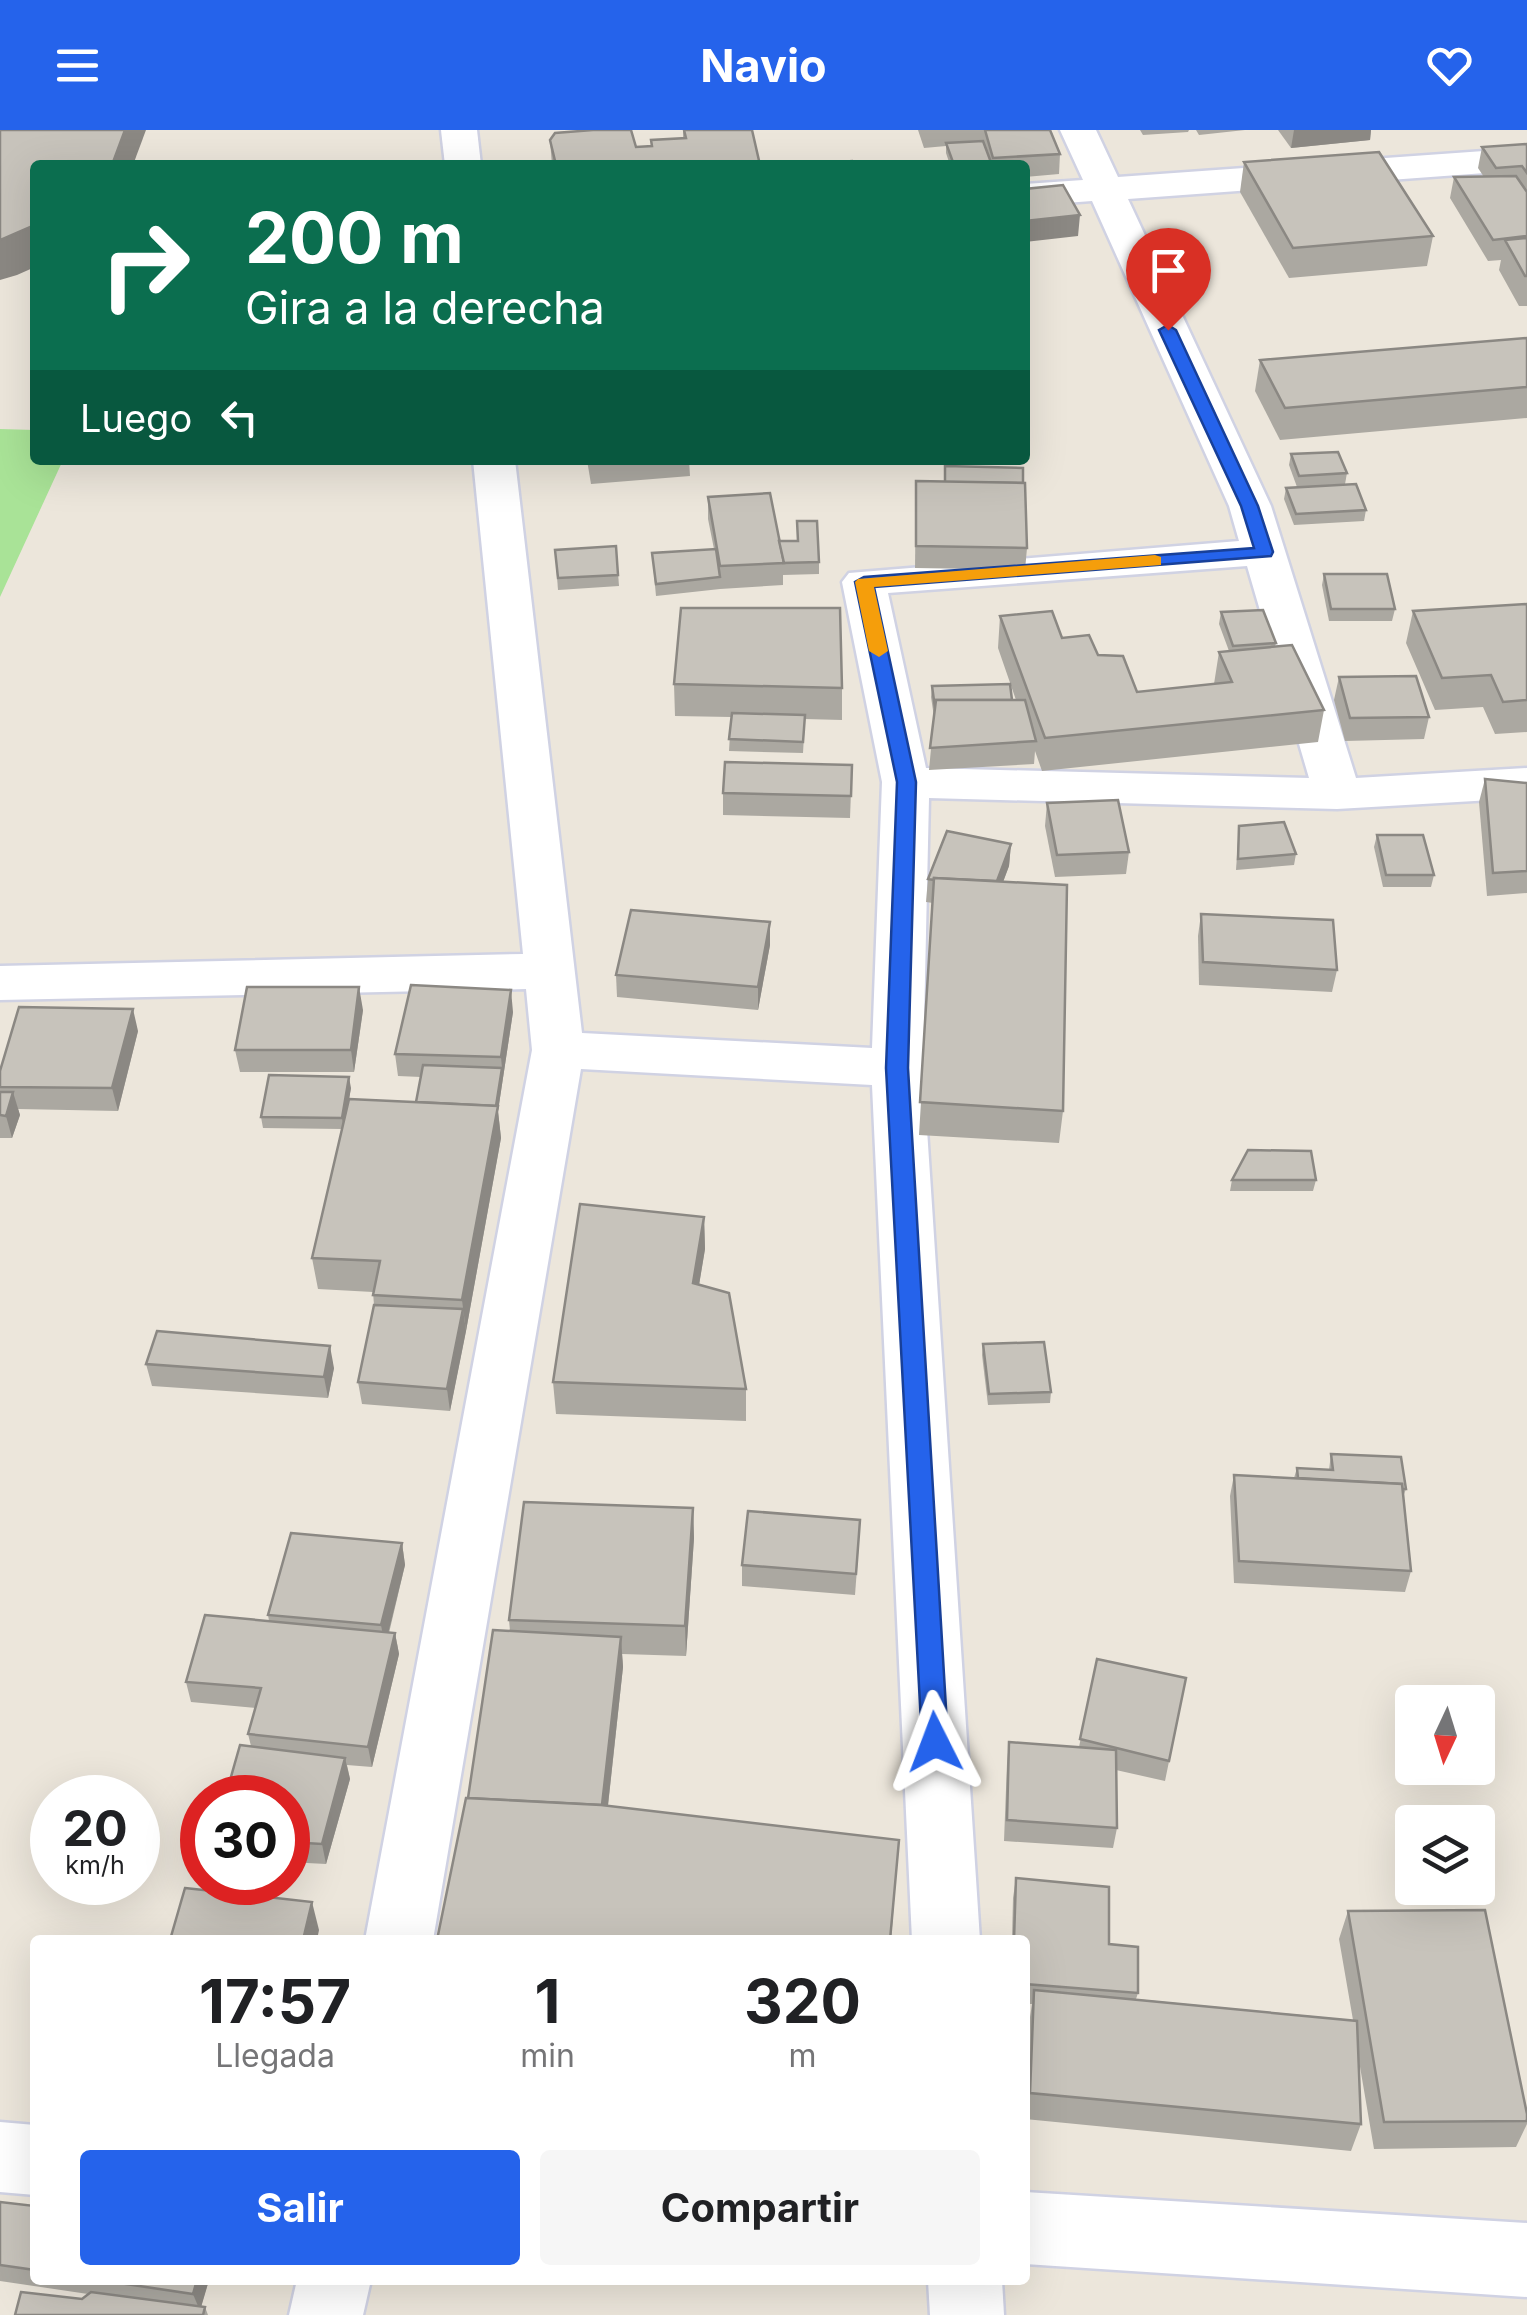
<!DOCTYPE html>
<html lang="es">
<head>
<meta charset="utf-8">
<style>
	body { margin:0; font-family:Inter,sans-serif; background:#f6f6f6; color:#202124; height:100vh; display:flex; flex-direction:column; font-size:38px; white-space:nowrap }
	* { box-sizing:border-box; margin:0 }
	p { font-size:32px; color:#757577 }
	.icon { flex:none; width:55px; height:55px; fill:none; stroke:currentColor; stroke-width:2; stroke-linecap:round; stroke-linejoin:round }
	.map { position:relative; flex:1; overflow:hidden }
	.details { position:absolute; left:30px; top:1805px; width:1000px; height:350px; display:flex; flex-direction:column; background:#fff; border-radius:10px; box-shadow:0 10px 40px #0002 }
	.details>* { flex:none }
	.banner { position:absolute; left:30px; top:30px; width:1000px; height:305px; border-radius:10px; box-shadow:0 10px 40px #0002; background:#0b6e4f; color:#fff; overflow:hidden }
	.needle { width:65px; rotate:184deg }
	.fabs { position:absolute; left:1395px; top:1555px; display:grid; gap:20px }
	.fabs a { display:grid; place-items:center; width:100px; height:100px; border-radius:10px; background:#fff; box-shadow:0 10px 40px #0002; font-size:50px }
	.speed { position:absolute; left:30px; top:1645px; display:flex; gap:20px; font-size:50px; font-weight:700; text-align:center }
	.speed>* { display:grid; place-content:center; width:130px; height:130px; border-radius:50%; background:#fff; box-shadow:0 10px 40px #0002; line-height:1 }
	.speed small { font-size:25px; font-weight:400 }
	.speed .limit { border:15px solid #d22; background:#fff; color:#111 }
	.pin { position:absolute; display:grid; place-items:center; width:85px; height:85px; color:#fff; margin:-102px -42px; border-radius:50% 50% 50% 0; rotate:-45deg; box-shadow:0 0 10px #0007 }
	.pin .icon { rotate:45deg }
	.me { position:absolute; width:110px; margin:-55px; rotate:357deg; stroke-linejoin:round; filter:drop-shadow(0 0 8px #0008) }
	.turn { display:flex; align-items:center; gap:35px; height:210px; padding:0 50px; font-size:45px }
	.turn .icon { width:130px; height:130px; stroke-width:2.5 }
	.turn b { display:block; font-size:70px; line-height:85px }
	.then { display:flex; align-items:center; height:95px; padding:0 50px; background:#0003; gap:20px; font-size:38px }
	.eta { display:flex; justify-content:space-evenly; align-items:center; height:170px; text-align:center }
	.eta b { font-size:60px; font-weight:700; line-height:70px }
	.action { display:flex; gap:20px; margin-top:auto; padding:20px 50px }
	.action a { flex:1; height:115px; border-radius:10px; background:#2563eb; color:#fff; font-size:40px; font-weight:700; line-height:115px; text-align:center }
	.action a+a { background:#f6f6f6; color:#202124 }
	header { display:flex; justify-content:space-between; align-items:center; height:130px; padding:0 50px; background:#2563eb; color:#fff; font-size:45px; font-weight:700 }
	.map>svg:first-child { display:block }
</style>
</head>
<body>
<header><svg class="icon" aria-label="menu" viewBox="0 0 24 24"><path d="M4 6h16M4 12h16M4 18h16"/></svg>Navio<svg class="icon" aria-label="heart" viewBox="0 0 24 24"><path d="M12 20l-8-8c-3-5 5-10 8-4 3-6 11-1 8 4z"/></svg></header>
<div class="map">
<svg width="1527" height="2185" viewBox="0 0 1527 2185">
	<rect width="100%" height="100%" fill="#ece6db"/>
	<!-- green -->
	<path fill="#a9e397" d="M0 299 35 300V330H63L0 467Z"/>
	<g fill="none" stroke-linecap="round" stroke-linejoin="round">
		<!-- street casing -->
		<g stroke="#d0d2e3" stroke-width="5">
			<g id="street">
				<path d="M441 0H477L481 35H445Z"/>
				<path d="M1060 0H1096L1118 47 1527 18V40L1128 69 1271 376 1356 648 1527 638V668L1337 679 929 668 923 938 980 1810H912L872 955 581 939 433 1810H365L532 920 526 859 0 870V836L523 824 473 330H515L582 903 872 918 882 652 842 452 849 443 1239 411 1229 376 1092 71 1025 76V54L1083 50ZM1247 436 1309 648 926 638 888 463Z"/>
				<path d="M0 1992 35 1995V2065L0 2062Z"/>
				<path d="M1025 2062 1527 2093V2167L1025 2134Z"/>
				<path d="M297 2150H371L363 2185H289Z"/>
				<path d="M928 2150H1002L1004 2185H930Z"/>
			</g>
		</g>
		<!-- street -->
		<use href="#street" fill="#fff" fill-rule="evenodd"/>
	</g>
	<!-- wall -->
	<g fill="#aba8a1">
		<path d="M683 0H752L760 35H552L550 10 636 17 651 16 683 9Z"/>
		<path d="M918 0H1050L1060 24 1059 44 1025 47V35H950L946 23V16L924 18Z"/>
		<path d="M1140 0H1189L1188 2 1143 5Z"/>
		<path d="M1196 0H1245L1199 5Z"/>
		<path d="M1278 0H1371L1370 10 1291 18Z"/>
		<path d="M1527 14V176H1519L1499 140 1501 130 1488 131 1450 68 1454 47H1484L1478 38 1482 17Z"/>
		<path d="M1244 32 1433 106 1427 136 1289 148 1240 62Z"/>
		<path d="M1527 208V288L1280 310 1255 261 1260 230Z"/>
		<path d="M1291 324 1347 343 1345 354 1297 357 1289 335Z"/>
		<path d="M587 330H689L690 346 591 354Z"/>
		<path d="M916 351 1027 418 1025 440 915 438Z"/>
		<path d="M1286 358 1366 380 1364 391 1294 395 1284 369Z"/>
		<path d="M708 367 779 411 819 432V444L783 445V455L720 459 656 466 653 434 714 419 708 389Z"/>
		<path d="M616 416 619 456 558 460 555 420Z"/>
		<path d="M1324 444 1395 479 1392 491H1329L1322 455Z"/>
		<path d="M1527 474V602L1495 604 1483 577 1435 580 1406 513 1413 481Z"/>
		<path d="M1221 482 1276 513 1275 517 1324 580 1318 612 1042 641 1035 621 1034 634 929 640 934 587 931 567 932 556 1016 570 998 518 1000 486 1062 508 1098 525 1137 562 1214 554 1219 522 1229 521 1219 494Z"/>
		<path d="M1339 547 1429 587 1424 609 1345 611 1334 570Z"/>
		<path d="M674 554 842 558V590L805 589 803 623 729 621 731 587 675 586Z"/>
		<path d="M852 635 850 688 723 685V663Z"/>
		<path d="M1485 649 1527 653V763L1487 766 1479 672Z"/>
		<path d="M1047 673 1129 722 1126 744 1055 747 1045 696Z"/>
		<path d="M1239 696 1296 724 1294 735 1236 740Z"/>
		<path d="M1377 705 1434 745 1431 757H1383L1374 717Z"/>
		<path d="M1011 714 1009 736 1003 752 1063 981 1059 1013 919 1005 933 773 926 772 928 749Z"/>
		<path d="M1201 784 1337 840 1332 862 1199 855 1198 806Z"/>
		<path d="M770 792V815L758 880 617 867 616 845Z"/>
		<path d="M363 880 354 942H240L235 920Z"/>
		<path d="M513 882 498 981 501 1008 466 1201 450 1281 362 1274 358 1252 374 1175 373 1162 318 1159 312 1128 342 999 263 998 261 987 351 958 349 969 416 972 421 947 398 946 395 924Z"/>
		<path d="M138 901 118 981 18 979 20 985 12 1008H0V941Z"/>
		<path d="M1232 1050H1316L1313 1061H1230Z"/>
		<path d="M704 1087 705 1119 699 1155 746 1259V1291L556 1284 553 1252Z"/>
		<path d="M983 1214 1051 1262 1050 1273 988 1275 982 1225Z"/>
		<path d="M146 1234 334 1238 328 1268 152 1256Z"/>
		<path d="M1331 1324 1406 1359 1403 1367 1411 1441 1405 1462 1234 1453 1230 1366 1234 1345 1294 1348 1297 1338 1329 1340Z"/>
		<path d="M693 1378 694 1408 686 1526 622 1524 623 1537 608 1676 899 1710 891 1810H437L468 1668 510 1501 509 1490Z"/>
		<path d="M859 1412 855 1465 742 1456V1435Z"/>
		<path d="M402 1413 405 1435 389 1503H395L399 1524 372 1637 347 1635 350 1649 326 1734 288 1732V1668L251 1616 248 1604 256 1578 191 1572 186 1552 269 1491 268 1485Z"/>
		<path d="M1097 1529 1186 1548 1165 1651 1116 1640 1117 1698 1113 1718 1004 1711 1007 1633 1009 1612 1079 1617Z"/>
		<path d="M1016 1748 1109 1814 1138 1863 1136 1869 1353 1890 1339 1809 1348 1781 1527 1984V1994L1516 2017 1374 2019 1358 1925 1361 1994 1351 2021 1025 1989 1030 1887 1032 1874H1025V1810H1012L1013 1768Z"/>
		<path d="M0 2072 35 2076V2150H209L201 2176 205 2177 208 2185H15L82 2169 88 2164 0 2151Z"/>
	</g>
	<!-- shaded-wall -->
	<g fill="#8b8883">
		<path d="M125 0H146L133 35H112Z"/>
		<path d="M1294 0H1371L1370 10 1291 18Z"/>
		<path d="M1080 85 1078 106 1025 112V91Z"/>
		<path d="M35 95V137L17 145 0 150V110Z"/>
		<path d="M1011 714 1009 736 991 784 993 762Z"/>
		<path d="M770 792V815L758 880V857Z"/>
		<path d="M359 857 363 880 354 942 351 920Z"/>
		<path d="M511 860 513 882 498 981 501 1008 466 1201 462 1170 502 938 501 927Z"/>
		<path d="M133 879 138 901 118 981 112 958Z"/>
		<path d="M349 947 351 958 344 999 342 988Z"/>
		<path d="M13 962 20 985 12 1008 6 986Z"/>
		<path d="M704 1087 705 1119 694 1185 693 1153Z"/>
		<path d="M463 1179 466 1201 450 1281 447 1259Z"/>
		<path d="M330 1216 334 1238 328 1268 324 1247Z"/>
		<path d="M693 1378 694 1408 686 1526 685 1496Z"/>
		<path d="M402 1413 405 1435 385 1516 381 1495Z"/>
		<path d="M395 1503 399 1524 372 1637 368 1617Z"/>
		<path d="M621 1507 623 1537 604 1711 602 1682Z"/>
		<path d="M345 1628 350 1649 326 1734 322 1714Z"/>
		<path d="M312 1772 319 1800 317 1810H303Z"/>
		<path d="M197 2150H209L200 2181 193 2164Z"/>
	</g>
	<!-- building -->
	<g fill="#c7c3bb" stroke="#8b8883" stroke-width="2.5">
		<path d="M0 0H125L112 35H35V95L0 110Z"/>
		<path d="M593 0H631L636 17 652 16 651 10 686 8 684 0H752L760 35H556L550 10 555 3Z"/>
		<path d="M985 0H1050L1060 24 993 28Z"/>
		<path d="M983 11 992 35H954L946 13Z"/>
		<path d="M1527 14V43L1522 36 1496 38 1482 17Z"/>
		<path d="M1379 22 1433 106 1293 118 1244 32Z"/>
		<path d="M852 31 853 35H823V33Z"/>
		<path d="M1516 46 1527 62V106L1493 110 1454 47Z"/>
		<path d="M1063 55 1080 85 1025 91V59Z"/>
		<path d="M1527 108V146H1525L1505 110Z"/>
		<path d="M1527 208V257L1285 278 1260 230Z"/>
		<path d="M1338 322 1347 343 1299 346 1291 324Z"/>
		<path d="M945 336 1023 338V353L945 352Z"/>
		<path d="M916 351 1025 353 1027 418 916 416Z"/>
		<path d="M1356 354 1366 380 1296 384 1286 358Z"/>
		<path d="M770 363 784 433 720 436 708 367Z"/>
		<path d="M797 391H817L819 432 782 433H784L779 411H798Z"/>
		<path d="M616 416 618 445 558 448 555 420Z"/>
		<path d="M716 419 720 447 656 454 652 423Z"/>
		<path d="M1324 444H1387L1395 479H1331Z"/>
		<path d="M1527 474V570L1503 572 1491 545 1442 548 1413 481Z"/>
		<path d="M681 478H840L842 558 674 554Z"/>
		<path d="M1263 480 1276 513 1233 516 1221 482Z"/>
		<path d="M1052 481 1062 508 1089 505 1098 525 1123 526 1137 562 1232 552 1219 522 1292 515 1324 580 1045 608 1000 486Z"/>
		<path d="M1416 546 1429 587 1350 588 1339 547Z"/>
		<path d="M1010 554 1012 570H936L935 578 932 556Z"/>
		<path d="M936 570H1025L1036 611 930 618Z"/>
		<path d="M732 583 805 585 803 612 729 609Z"/>
		<path d="M725 632 852 635 851 666 723 663Z"/>
		<path d="M1485 649 1527 653V741L1493 743Z"/>
		<path d="M1118 670 1129 722 1057 725 1047 673Z"/>
		<path d="M1284 692 1296 724 1238 729 1239 696Z"/>
		<path d="M947 701 1011 714 997 751 934 748V750L928 749Z"/>
		<path d="M1377 705H1423L1434 745H1386Z"/>
		<path d="M934 748 1067 755 1063 981 920 972Z"/>
		<path d="M631 780 770 792 758 857 616 845Z"/>
		<path d="M1201 784 1333 790 1337 840 1203 832Z"/>
		<path d="M411 855 511 860 501 927 395 924Z"/>
		<path d="M247 857H359L351 920H235Z"/>
		<path d="M19 877 133 879 112 958 0 957V941Z"/>
		<path d="M423 935 502 938 496 976 416 972Z"/>
		<path d="M269 945 349 947 342 988 261 987Z"/>
		<path d="M0 962H13L6 986 0 985Z"/>
		<path d="M349 969 498 976 462 1170 373 1165 380 1131 312 1128Z"/>
		<path d="M1248 1020 1311 1021 1316 1050H1232Z"/>
		<path d="M580 1074 704 1087 693 1153 729 1163 746 1259 553 1252Z"/>
		<path d="M374 1175 463 1179 447 1259 358 1252Z"/>
		<path d="M157 1201 330 1216 324 1247 146 1234Z"/>
		<path d="M1044 1212 1051 1262 989 1264 983 1214Z"/>
		<path d="M1331 1324 1401 1327 1406 1359H1402V1354L1298 1348 1297 1338 1333 1340Z"/>
		<path d="M1234 1345 1402 1354 1411 1441 1239 1431Z"/>
		<path d="M524 1372 693 1378 685 1496 509 1490Z"/>
		<path d="M748 1381 860 1390 856 1444 742 1435Z"/>
		<path d="M291 1403 402 1413 381 1495 268 1485Z"/>
		<path d="M205 1485 395 1503 368 1617 248 1604 261 1558 186 1552Z"/>
		<path d="M493 1500 621 1507 602 1675 468 1668Z"/>
		<path d="M1097 1529 1186 1548 1169 1631 1080 1609Z"/>
		<path d="M1009 1612 1116 1620 1117 1698 1007 1690Z"/>
		<path d="M240 1615 345 1628 322 1714 288 1712V1668H225Z"/>
		<path d="M466 1668 601 1675 899 1710 890 1810H437Z"/>
		<path d="M1016 1748 1109 1757V1814L1138 1817V1863L1025 1854V1810H1014Z"/>
		<path d="M185 1758 312 1772 303 1810H170Z"/>
		<path d="M1485 1780 1527 1984V1991L1384 1992 1348 1781Z"/>
		<path d="M1034 1860 1357 1891 1361 1994 1030 1963Z"/>
		<path d="M0 2072 35 2076V2140L0 2135Z"/>
		<path d="M99 2150H197L193 2164Z"/>
		<path d="M21 2162 82 2169 91 2162 205 2177 203 2185H15Z"/>
	</g>
	<!-- route -->
	<path fill="#2563eb" stroke="#184099" stroke-width="2.5" d="M1168 195 1176 200 1258 376 1273 422 1271 426 874 457 916 652 908 938 948 1612 944 1620 935 1623 926 1620 922 1612 886 938 897 652 855 452 864 447 1254 418 1241 376 1159 200Z"/>
	<!-- slow -->
	<path fill="#f59e0b" d="M1155 425 1161 427V435L874 457 888 521 879 527 869 521 855 452 858 449Z"/>
</svg>
<div class="fabs">
<a><svg class="needle" viewBox="-14 -14 28 28"><path d="M0-13l5 13h-10z" fill="#e53935"/><path d="M0 13l5-13h-10z" fill="#757577"/></svg></a>
<a><svg class="icon" aria-label="layers" viewBox="0 0 24 24"><path d="M12 4l9 5-9 5-9-5zM3 14l9 5 9-5"/></svg></a>
</div>
<div class="speed"><div>20<small>km/h</small></div><div class="limit">30</div></div>
<div class="pin" style="left:1168px;top:200px;background:#d93025"><svg class="icon" aria-label="arrive" viewBox="0 0 24 24"><path d="M6 21V4h12l-3 4 3 4H6"/></svg></div>
<svg class="me" style="left:935px;top:1612px" viewBox="-20 -20 40 40"><path d="M0-17L14 15 0 8-14 15z" fill="#2563eb" stroke="#fff" stroke-width="4"/></svg>
<div class="banner">
<div class="turn"><svg class="icon" aria-label="right" viewBox="0 0 24 24"><path d="M7 20v-9h11M14 6l5 5-5 5"/></svg><div><b>200 m</b>Gira a la derecha</div></div>
<div class="then">Luego<svg class="icon" aria-label="left" viewBox="0 0 24 24"><path d="M17 20v-9H6M10 6l-5 5 5 5"/></svg></div>
</div>
<section class="details">
<div class="eta">
<div><b>17:57</b><p>Llegada</p></div>
<div><b>1</b><p>min</p></div>
<div><b>320</b><p>m</p></div>
</div>
<div class="action"><a>Salir</a><a>Compartir</a></div>
</section>
</div>
</body>
</html>
